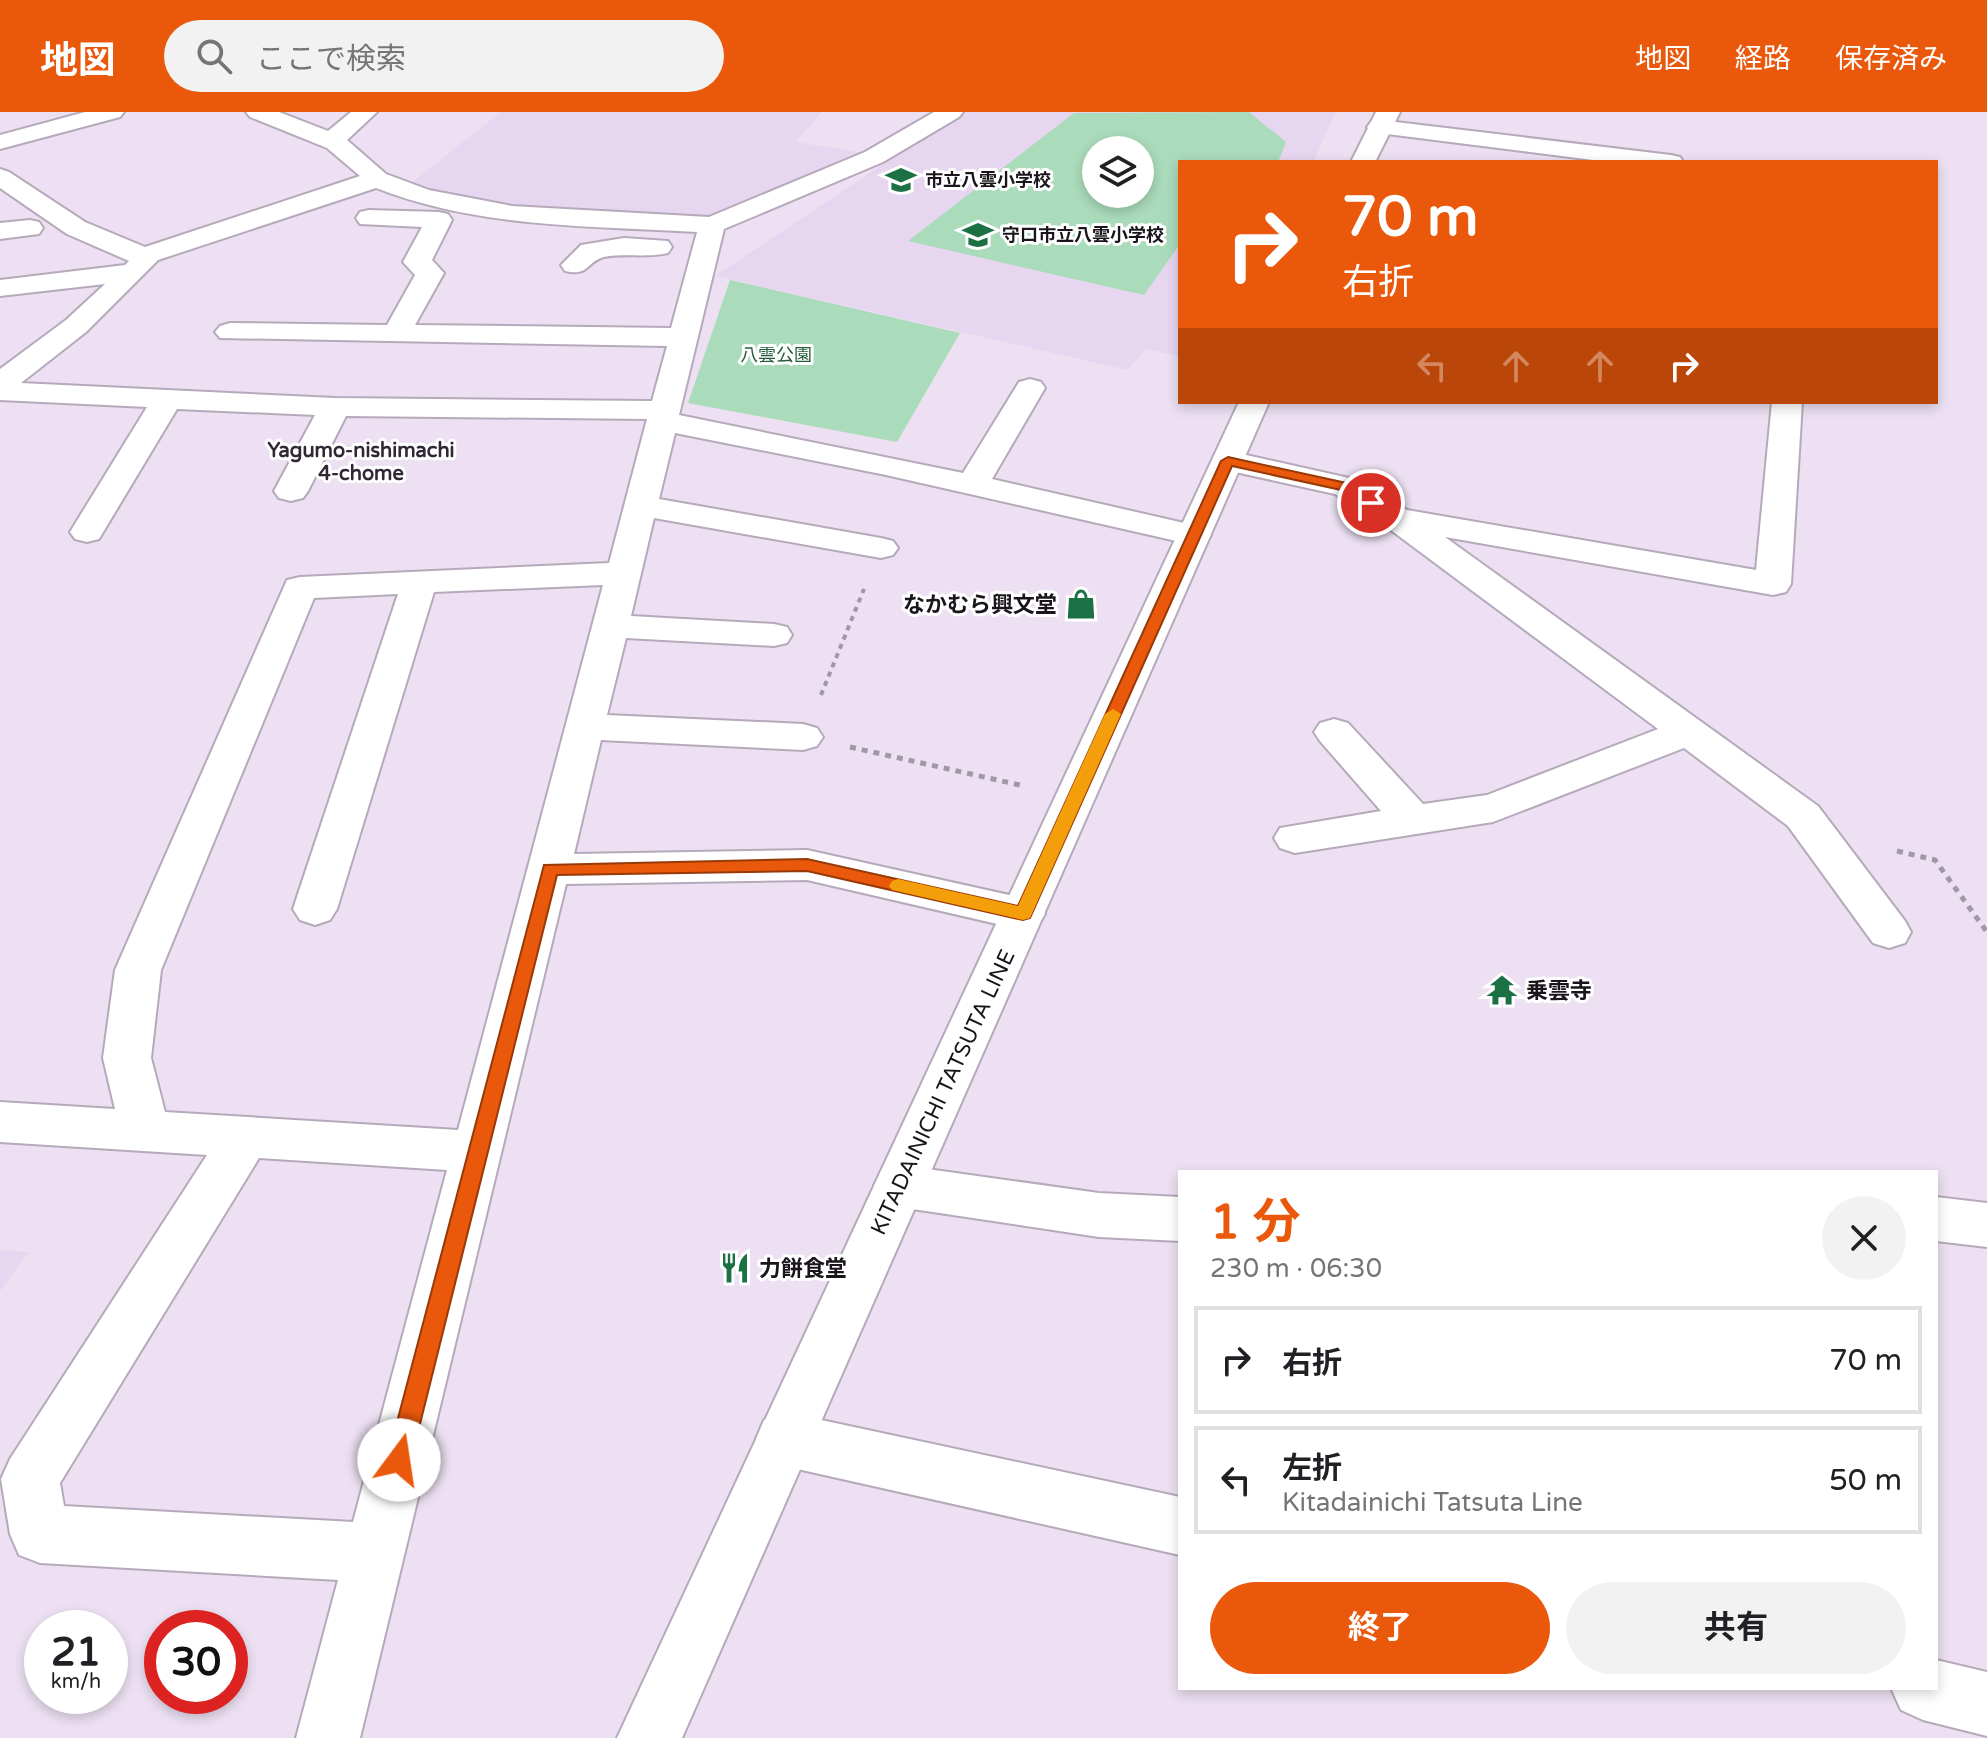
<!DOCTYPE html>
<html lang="ja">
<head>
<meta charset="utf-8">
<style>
	body { margin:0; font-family:"Varela Round","Noto Sans JP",sans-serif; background:#f2f2f2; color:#202124; height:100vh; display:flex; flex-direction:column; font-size:30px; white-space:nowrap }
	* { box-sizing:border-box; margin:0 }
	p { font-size:26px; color:#757577 }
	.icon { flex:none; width:44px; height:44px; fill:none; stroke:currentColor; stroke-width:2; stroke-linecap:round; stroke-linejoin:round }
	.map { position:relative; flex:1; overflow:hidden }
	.side { position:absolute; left:1178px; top:1058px; width:760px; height:520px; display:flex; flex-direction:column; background:#fff; border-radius:0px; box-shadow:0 4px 12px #0003 }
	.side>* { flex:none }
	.top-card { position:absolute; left:1178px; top:48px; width:760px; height:244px; border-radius:0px; box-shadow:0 4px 12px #0003; background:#ea580c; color:#fff; overflow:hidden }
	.controls { position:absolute; left:1082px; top:24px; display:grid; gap:16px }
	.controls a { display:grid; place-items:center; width:72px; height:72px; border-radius:50%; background:#fff; box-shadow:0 4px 12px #0003; font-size:40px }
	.speed { position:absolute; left:24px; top:1498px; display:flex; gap:16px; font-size:40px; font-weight:700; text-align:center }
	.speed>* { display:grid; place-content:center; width:104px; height:104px; border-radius:50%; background:#fff; box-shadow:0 4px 12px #0003; line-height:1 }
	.speed small { font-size:20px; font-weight:400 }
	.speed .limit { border:12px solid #d22; background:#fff; color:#111 }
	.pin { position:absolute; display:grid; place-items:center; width:68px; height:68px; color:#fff; margin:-34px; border:4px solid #fff; border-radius:50%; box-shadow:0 2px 8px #0007 }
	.me { position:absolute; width:88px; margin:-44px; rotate:14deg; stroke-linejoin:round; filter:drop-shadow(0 0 6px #0008) }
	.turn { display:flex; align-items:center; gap:28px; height:168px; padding:0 32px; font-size:36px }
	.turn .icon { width:104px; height:104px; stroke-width:2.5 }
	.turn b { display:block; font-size:56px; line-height:68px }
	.lanes { display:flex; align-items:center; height:76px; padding:0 32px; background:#0003; justify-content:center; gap:40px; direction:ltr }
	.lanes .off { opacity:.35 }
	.round { display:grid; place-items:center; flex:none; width:84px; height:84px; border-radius:42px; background:#f2f2f2 }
	.summary { display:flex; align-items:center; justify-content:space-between; height:136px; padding:0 32px }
	h1 { font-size:48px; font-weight:700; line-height:60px; color:#ea580c }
	.primary-button { display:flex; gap:16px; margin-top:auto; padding:16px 32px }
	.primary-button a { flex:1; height:92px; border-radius:48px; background:#ea580c; color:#fff; font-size:32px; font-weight:700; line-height:92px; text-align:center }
	.primary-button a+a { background:#f2f2f2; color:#202124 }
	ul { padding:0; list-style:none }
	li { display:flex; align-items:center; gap:24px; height:108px; margin:0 16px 12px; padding:0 16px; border:4px solid #e0e0e0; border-radius:0px }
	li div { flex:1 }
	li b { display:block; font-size:30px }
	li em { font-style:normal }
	header { display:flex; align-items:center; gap:48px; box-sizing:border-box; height:112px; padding:0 40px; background:#ea580c; color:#fff }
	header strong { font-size:38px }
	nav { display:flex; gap:44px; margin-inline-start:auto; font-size:28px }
	.search { width:560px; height:72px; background:#f2f2f2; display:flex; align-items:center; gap:20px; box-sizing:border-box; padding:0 28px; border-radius:44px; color:#757577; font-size:30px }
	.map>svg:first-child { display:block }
</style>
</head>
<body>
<header>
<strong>地図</strong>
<div class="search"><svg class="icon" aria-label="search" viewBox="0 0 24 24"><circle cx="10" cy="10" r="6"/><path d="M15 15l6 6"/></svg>ここで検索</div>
<nav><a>地図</a><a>経路</a><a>保存済み</a></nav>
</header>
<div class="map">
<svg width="1987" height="1626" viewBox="0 0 1987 1626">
	<rect width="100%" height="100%" fill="#ece0f2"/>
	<!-- built -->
	<g fill="#e7d6ef" fill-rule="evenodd">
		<path d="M501 0H822L796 30 863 41 709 109 515 98 406 75Z"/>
		<path d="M961 0H1336L1313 50H1180V244L1145 237 1128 258 715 164ZM1096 38H1140V82H1096Z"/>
		<path d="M0 1138 29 1140 0 1179Z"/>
	</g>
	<!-- green -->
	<g fill="#aadbba" fill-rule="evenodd">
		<path d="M1249 0 1286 30 1278 50H1180V132L1144 183 908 129 1074 1ZM1096 38H1140V82H1096Z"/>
		<path d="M730 168 960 221 897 330 688 291Z"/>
	</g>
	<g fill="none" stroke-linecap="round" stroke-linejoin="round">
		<!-- minor casing -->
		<g stroke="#b5a9ba" stroke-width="4">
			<g id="minor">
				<path d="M85 0H124L120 5 0 37V23Z"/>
				<path d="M246 0H279L328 19 351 0H377L347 28 386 62 429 78 512 94 709 105 865 40 934 0H963L959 5 883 50 724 117 679 303 963 361 1019 270 1030 267 1041 270 1045 276 992 367 1206 416 1211 423 1206 430 1194 433 886 363 675 321 659 387 881 426 893 429 898 436 893 443 881 446 654 406 631 504 774 512 787 515 792 523 787 531 774 534 626 526 607 603 803 612 817 616 823 625 817 634 803 638 601 628 574 742 807 738 1023 786 1038 791 1045 802 1038 813 1023 818 807 768 566 772 360 1626H296L338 1468 40 1451 19 1443 10 1422 1 1367 10 1347 207 1043 0 1030V990L115 997 103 946 115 858 287 468 300 465 609 451 647 307 346 304 308 379 303 386 291 389 279 386 274 379 315 303 177 297 99 427 87 430 75 427 70 420 147 295 0 288V257L66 208 105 172 0 184V168L125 153 129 149 67 122 0 76V57L9 60 85 110 145 135 360 64 327 36 250 5ZM376 76C478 116 589 114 697 120L671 216 415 213 444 161 432 148 452 108 448 102 439 100 369 98 360 100 356 106 360 112 422 115 403 150 415 163 387 213 230 211 220 214 215 220 220 226 667 234 652 289 335 286 21 271 86 220 158 148ZM603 473 458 1018 165 1000 151 946 161 858 314 486 398 482 293 797 300 808 315 813 330 808 337 797 434 480ZM259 1046 447 1058 353 1410 64 1394 60 1371Z"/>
				<path d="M1379 8 1671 43 1680 45 1683 50H1609L1371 20 1367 15 1371 10Z"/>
				<path d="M30 108 39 110 43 116 39 122 0 127V111Z"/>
				<path d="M624 126 668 129 672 135 668 141C647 146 625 141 604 145 587 149 589 165 565 159L561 153 581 133Z"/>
				<path d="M1772 290H1802L1791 472 1786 480 1773 483 1445 425 1818 694 1905 809 1911 820 1905 831 1889 836 1873 831 1788 714 1684 636 1493 710 1295 741 1280 736 1274 726 1280 716 1381 699 1320 629 1314 620 1320 611 1334 607 1348 611 1423 692 1487 683 1658 617 1384 413 1335 382 1217 356 1212 349 1217 342 1228 339 1358 368 1407 398 1756 458Z"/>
				<path d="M899 1053 1099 1081 1180 1085V1129L1099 1125 899 1095 881 1089 874 1074 881 1059Z"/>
				<path d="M1936 1085 1987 1091V1135L1936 1129Z"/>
				<path d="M784 1300 1180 1385V1443L784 1354 764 1346 756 1327 764 1308Z"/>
				<path d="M1936 1548 1987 1560V1624L1923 1608 1901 1598 1891 1576H1936Z"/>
			</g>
		</g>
		<!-- major casing -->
		<g stroke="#b5a9ba" stroke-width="4">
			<g id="major">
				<path d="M1376 0H1400L1375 50H1351Z"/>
				<path d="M1239 290H1269L682 1626H617Z"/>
			</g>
		</g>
		<!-- path-far1 -->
		<path stroke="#a198a6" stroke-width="4" stroke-dasharray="5 5" stroke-linecap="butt" d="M821 583 864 477"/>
		<!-- path -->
		<g stroke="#a198a6" stroke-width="5" stroke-dasharray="6 6" stroke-linecap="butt">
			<path d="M850 635 1024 674"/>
			<path d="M1897 739 1935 748 1987 820"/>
		</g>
		<!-- minor -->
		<use href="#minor" fill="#fff" fill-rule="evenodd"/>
		<!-- major -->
		<use href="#major" fill="#fff" fill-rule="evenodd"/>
	</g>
	<!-- route -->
	<path fill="#ea580c" stroke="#983908" stroke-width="2" d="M1228 345 1351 372 1378 391 1366 394 1341 378 1232 354 1030 806 1023 808 807 759 557 763 411 1348 408 1356 399 1360 391 1356 387 1348 544 753 807 747 1018 794 1221 349Z"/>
	<!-- slow -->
	<path fill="#f59e0b" d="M1113 597 1121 602 1030 806 1023 808 892 778 889 774 892 769 898 767 1018 794 1105 602Z"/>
	<!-- icons -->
	<defs>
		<g id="school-bare" transform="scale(2.4)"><path d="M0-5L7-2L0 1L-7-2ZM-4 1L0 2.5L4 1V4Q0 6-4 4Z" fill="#1c7144" stroke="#fff" stroke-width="2.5" paint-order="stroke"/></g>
		<g id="shop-bare" transform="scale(2.4)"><path d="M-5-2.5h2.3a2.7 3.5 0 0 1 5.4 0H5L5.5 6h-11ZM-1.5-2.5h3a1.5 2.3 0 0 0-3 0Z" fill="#1c7144" stroke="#fff" stroke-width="2.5" paint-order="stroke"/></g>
		<g id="temple-bare" transform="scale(2.4)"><path d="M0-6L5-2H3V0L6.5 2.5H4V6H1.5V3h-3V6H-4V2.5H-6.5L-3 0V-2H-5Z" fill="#1c7144" stroke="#fff" stroke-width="2.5" paint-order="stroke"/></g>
		<g id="restaurant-bare" transform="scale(2.4)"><path d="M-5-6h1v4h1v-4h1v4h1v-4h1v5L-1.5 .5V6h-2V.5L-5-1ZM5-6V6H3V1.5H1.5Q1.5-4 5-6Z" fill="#1c7144" stroke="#fff" stroke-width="2.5" paint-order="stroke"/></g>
	</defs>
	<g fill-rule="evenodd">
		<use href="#school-bare" x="901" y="68"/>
		<use href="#school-bare" x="978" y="123"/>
		<use href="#shop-bare" x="1081" y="492"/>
		<use href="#temple-bare" x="1502" y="878"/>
		<use href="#restaurant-bare" x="735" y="1156"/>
	</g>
	<g text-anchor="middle" stroke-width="6" stroke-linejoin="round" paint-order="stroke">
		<!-- far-poi labels -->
		<g font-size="18" font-weight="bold" fill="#19151b" stroke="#fff" text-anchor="start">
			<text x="925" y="74">市立八雲小学校</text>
			<text x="1002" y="129">守口市立八雲小学校</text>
		</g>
		<!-- far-park labels -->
		<g font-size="18" fill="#245c3b" stroke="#fff">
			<text x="776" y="249">八雲公園</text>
		</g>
		<!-- far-neighbourhood labels -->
		<g font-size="20" font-weight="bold" fill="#312836" stroke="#fff">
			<text x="361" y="345">Yagumo-nishimachi<tspan x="361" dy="23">4-chome</tspan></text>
		</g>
		<!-- poi labels -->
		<g font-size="22" font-weight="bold" fill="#19151b" stroke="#fff" text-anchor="start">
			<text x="1057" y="500" text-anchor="end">なかむら興文堂</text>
			<text x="1526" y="886">乗雲寺</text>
			<text x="759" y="1164">力餅食堂</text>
		</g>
		<!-- street labels -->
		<g font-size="22" fill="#19151b" stroke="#fff">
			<text transform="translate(942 980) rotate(-65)" y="8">KITADAINICHI TATSUTA LINE</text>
		</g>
	</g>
</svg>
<div class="controls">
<a><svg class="icon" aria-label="layers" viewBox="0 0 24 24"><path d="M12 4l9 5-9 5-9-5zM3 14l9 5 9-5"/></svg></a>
</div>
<div class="speed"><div>21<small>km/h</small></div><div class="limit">30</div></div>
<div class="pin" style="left:1371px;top:391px;background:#d93025"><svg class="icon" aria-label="arrive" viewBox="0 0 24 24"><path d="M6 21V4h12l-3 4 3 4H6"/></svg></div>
<svg class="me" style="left:399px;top:1348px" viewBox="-20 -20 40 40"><circle r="19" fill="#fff"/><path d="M0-13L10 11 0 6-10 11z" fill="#ea580c"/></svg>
<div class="top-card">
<div class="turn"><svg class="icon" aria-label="right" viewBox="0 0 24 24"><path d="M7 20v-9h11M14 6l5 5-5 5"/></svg><div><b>70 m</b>右折</div></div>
<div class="lanes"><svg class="icon off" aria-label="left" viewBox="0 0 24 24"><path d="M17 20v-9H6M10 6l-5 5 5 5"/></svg><svg class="icon off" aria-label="ahead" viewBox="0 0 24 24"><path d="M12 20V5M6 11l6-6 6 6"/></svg><svg class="icon off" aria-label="ahead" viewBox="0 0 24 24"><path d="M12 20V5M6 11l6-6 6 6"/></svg><svg class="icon" aria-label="right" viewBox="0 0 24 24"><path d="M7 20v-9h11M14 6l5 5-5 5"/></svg></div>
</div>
<section class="side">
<div class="summary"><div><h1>1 分</h1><p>230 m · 06:30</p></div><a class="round"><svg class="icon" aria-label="close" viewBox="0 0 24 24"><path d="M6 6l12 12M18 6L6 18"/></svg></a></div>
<ul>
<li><svg class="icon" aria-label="right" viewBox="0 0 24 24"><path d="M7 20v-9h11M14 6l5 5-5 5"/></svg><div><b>右折</b></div><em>70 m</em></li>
<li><svg class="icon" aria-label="left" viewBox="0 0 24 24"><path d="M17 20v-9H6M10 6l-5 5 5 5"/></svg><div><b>左折</b><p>Kitadainichi Tatsuta Line</p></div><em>50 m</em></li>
</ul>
<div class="primary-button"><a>終了</a><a>共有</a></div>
</section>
</div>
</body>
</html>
